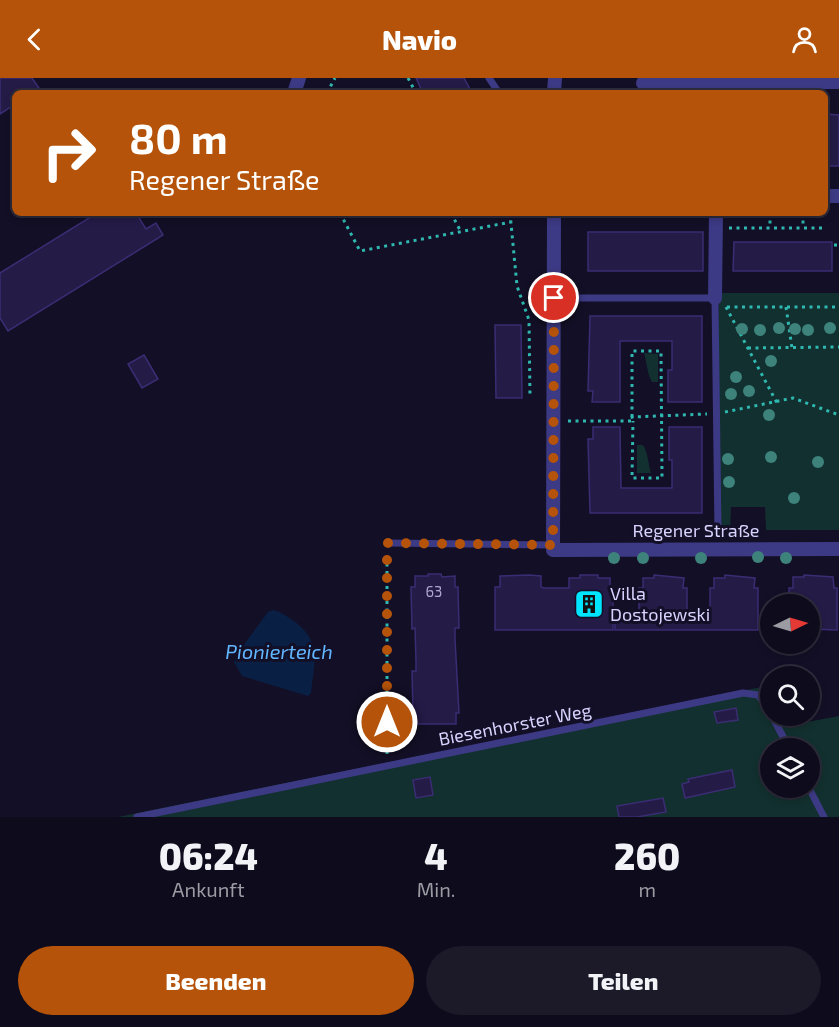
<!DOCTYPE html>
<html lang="de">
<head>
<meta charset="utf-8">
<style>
	body { margin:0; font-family:"Exo 2",sans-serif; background:#1c1929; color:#f1f3f6; height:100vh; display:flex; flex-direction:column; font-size:22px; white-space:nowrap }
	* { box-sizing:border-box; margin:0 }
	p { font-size:20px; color:#9b9ba3 }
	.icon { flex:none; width:33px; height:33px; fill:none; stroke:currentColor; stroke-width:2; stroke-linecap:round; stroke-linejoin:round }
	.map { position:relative; height:739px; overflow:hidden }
	.panel { display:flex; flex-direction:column; background:#0e0b1c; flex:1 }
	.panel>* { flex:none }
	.hud { position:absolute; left:12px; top:12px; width:816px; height:126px; border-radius:9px; box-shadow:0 3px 9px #0003,0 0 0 2px #2e2b3b; background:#b45309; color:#fff; overflow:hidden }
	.needle { width:39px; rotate:85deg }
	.fabs { position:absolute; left:760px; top:516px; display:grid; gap:12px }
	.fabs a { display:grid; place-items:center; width:60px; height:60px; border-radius:50%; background:#0e0b1c; box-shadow:0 3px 9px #0003,0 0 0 2px #2e2b3b; font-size:30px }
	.pin { position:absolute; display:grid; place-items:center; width:51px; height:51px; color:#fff; margin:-26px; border:3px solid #fff; border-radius:50%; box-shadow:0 2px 6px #0007 }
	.me { position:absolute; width:66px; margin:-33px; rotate:0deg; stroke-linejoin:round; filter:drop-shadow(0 0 4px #0008) }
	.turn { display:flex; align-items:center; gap:21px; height:126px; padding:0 18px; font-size:27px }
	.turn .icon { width:78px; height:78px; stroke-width:2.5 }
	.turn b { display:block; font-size:42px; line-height:51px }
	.eta { display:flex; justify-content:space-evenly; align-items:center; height:102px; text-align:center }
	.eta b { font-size:36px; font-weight:800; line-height:42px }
	.action { display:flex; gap:12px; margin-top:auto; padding:12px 18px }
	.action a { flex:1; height:69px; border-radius:36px; background:#b45309; color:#fff; font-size:24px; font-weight:800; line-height:69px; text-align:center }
	.action a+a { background:#1c1929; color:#f1f3f6 }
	header { display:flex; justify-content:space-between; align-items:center; height:78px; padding:0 18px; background:#b45309; color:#fff; font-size:27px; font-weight:800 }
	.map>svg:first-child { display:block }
</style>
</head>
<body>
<header><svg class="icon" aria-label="back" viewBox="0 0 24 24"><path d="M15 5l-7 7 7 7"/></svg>Navio<svg class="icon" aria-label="person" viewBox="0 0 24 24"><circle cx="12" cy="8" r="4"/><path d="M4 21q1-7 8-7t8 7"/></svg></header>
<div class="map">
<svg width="839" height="739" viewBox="0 0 839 739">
	<rect width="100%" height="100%" fill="#130f26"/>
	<!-- green -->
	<g fill="#12302f" fill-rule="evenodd">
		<path d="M719 215H839V452H766L765 429H731L730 453 719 452Z"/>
		<path d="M644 275 658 276V304H652C647 296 647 285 644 275Z"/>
		<path d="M637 367H643C648 374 648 386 651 395H637Z"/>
		<path d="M766 608 771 618V638H781L786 648 839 638V739H118ZM771 670H810V710H771Z"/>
	</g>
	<!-- water -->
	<path fill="#0a1f44" d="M273 532C282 534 286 538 294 543 323 565 314 584 311 615L308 618 242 598 234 584 237 576 268 534Z"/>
	<!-- building -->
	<g fill="#241b47" stroke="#3b2d73" stroke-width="1.5">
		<path d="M0 0H32L39 10 31 15H15V26L0 36Z"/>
		<path d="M416 0H464L472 15H423Z"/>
		<path d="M826 36 839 37V88H825Z"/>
		<path d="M97 135H136L146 151 156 145 163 157 8 253 0 240V195Z"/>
		<rect x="588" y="154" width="115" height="39"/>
		<path d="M734 164H832V193H733Z"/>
		<path d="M590 238H702V324H668V292H672V263H620V324H592L593 313H588Z"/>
		<path d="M495 247H521L522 320H496Z"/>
		<path d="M144 277 158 301 142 310 128 286Z"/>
		<path d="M593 349H620L621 410H672V382H669V349H702V435H590L588 361H593Z"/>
		<path d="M428 496H441L442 499 455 498V509H458L459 550H455V561L459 635H456V646H416V635H413L412 593H416V583L415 550 412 551 411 509H415V498H428Z"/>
		<path d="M529 497 541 498V509L544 510H569V500H580V497H598V500H610V510H613V552H495V509H500V498Z"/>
		<path d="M654 497 684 500 683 510H687V540L710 541V510H714V500H725V497L755 500 754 510H758V552H615V543L639 541V510H643V500H654Z"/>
		<path d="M804 497 833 499 834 510H837V552L810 551V526H789V510H793V499H804Z"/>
		<path d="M736 630 738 642 717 645 714 634Z"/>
		<path d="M732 692 735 709 685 720 682 706 689 704 688 701Z"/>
		<path d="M430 699 433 717 416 720 413 702Z"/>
		<path d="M663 720 666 734 637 739H619L617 728Z"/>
	</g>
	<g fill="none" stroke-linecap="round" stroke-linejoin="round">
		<!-- path -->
		<g stroke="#2fb8b0" stroke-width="3" stroke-dasharray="3 4.5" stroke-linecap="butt">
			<path d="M408 0 416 15"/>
			<path d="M327 15 335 0"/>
			<path d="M340 135 360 173 511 144"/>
			<path d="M451 135 461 154"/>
			<path d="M510 135 517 208 529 242 530 319"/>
			<path d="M770 135V150"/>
			<path d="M803 135V150"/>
			<path d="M729 150H823"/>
			<path d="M834 167H839"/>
			<path d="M726 229 777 325"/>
			<path d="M727 229H839"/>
			<path d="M786 229 792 270"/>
			<path d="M748 270 839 269"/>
			<path d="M725 334 793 320 839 337"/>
			<path d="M632 339V273H661L662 400H632L633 343"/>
			<path d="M568 343H633L632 339 707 336"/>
			<path d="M387 676V476"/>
		</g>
		<!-- lane -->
		<g stroke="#3d3a85" stroke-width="7">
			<path d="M489 0 499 15"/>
			<path d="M554 220H715L718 455"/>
			<path d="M388 465 553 467"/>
			<path d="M772 638 789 670"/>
			<path d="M809 710 824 739"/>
			<path d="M137 739 743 615 758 617 771 635"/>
		</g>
		<!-- street -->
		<g stroke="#3d3a85" stroke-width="14">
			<path d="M643 5 839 4"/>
			<path d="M294 15 299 0"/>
			<path d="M554 15 555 0"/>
			<path d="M825 118H839"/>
			<path d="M554 135 553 472 839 471"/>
			<path d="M715 220 716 135"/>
		</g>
	</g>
	<!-- trees -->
	<g fill="#3d827b">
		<circle cx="779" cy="250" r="6"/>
		<circle cx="830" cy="250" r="6"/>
		<circle cx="742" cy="251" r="6"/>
		<circle cx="795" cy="251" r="6"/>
		<circle cx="760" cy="252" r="6"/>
		<circle cx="808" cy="252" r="6"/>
		<circle cx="771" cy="283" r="6"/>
		<circle cx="736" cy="299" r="6"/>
		<circle cx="749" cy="313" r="6"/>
		<circle cx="731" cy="316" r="6"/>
		<circle cx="769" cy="337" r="6"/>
		<circle cx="771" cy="379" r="6"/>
		<circle cx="728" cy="381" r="6"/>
		<circle cx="818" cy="384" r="6"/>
		<circle cx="729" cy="404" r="6"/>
		<circle cx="794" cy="420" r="6"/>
		<circle cx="758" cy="479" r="6"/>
		<circle cx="614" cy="480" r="6"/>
		<circle cx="643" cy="480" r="6"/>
		<circle cx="701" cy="480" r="6"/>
		<circle cx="786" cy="480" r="6"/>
	</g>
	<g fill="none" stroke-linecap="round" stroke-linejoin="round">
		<!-- route -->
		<path stroke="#b45309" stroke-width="10" stroke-dasharray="0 18" d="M387 644V465L553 467 554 220"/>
	</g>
	<!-- icons -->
	<defs>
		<g id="building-square" transform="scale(1.5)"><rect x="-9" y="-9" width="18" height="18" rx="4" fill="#00e5ff" stroke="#130f26"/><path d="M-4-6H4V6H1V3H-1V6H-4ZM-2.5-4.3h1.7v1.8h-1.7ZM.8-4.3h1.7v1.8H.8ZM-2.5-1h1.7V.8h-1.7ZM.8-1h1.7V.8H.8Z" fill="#111"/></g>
	</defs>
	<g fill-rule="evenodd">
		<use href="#building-square" x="589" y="526"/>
	</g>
	<g text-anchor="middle" stroke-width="6" stroke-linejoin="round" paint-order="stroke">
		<!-- number labels -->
		<g font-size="15" fill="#aca6d1">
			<text x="434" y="519">63</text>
		</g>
		<!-- street labels -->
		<g font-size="18" fill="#d9d4ff" stroke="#130f26">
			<text x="696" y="459">Regener Straße</text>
			<text transform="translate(515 647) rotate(-11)" y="6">Biesenhorster Weg</text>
		</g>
		<!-- poi labels -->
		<g font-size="18" fill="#d9d4ff" stroke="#130f26" text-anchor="start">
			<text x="610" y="522">Villa<tspan x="610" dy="21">Dostojewski</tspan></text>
		</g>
		<!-- water labels -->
		<g font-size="20" font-style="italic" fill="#62b6ff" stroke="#130f26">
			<text x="279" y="581">Pionierteich</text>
		</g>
	</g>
</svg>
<div class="fabs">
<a><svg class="needle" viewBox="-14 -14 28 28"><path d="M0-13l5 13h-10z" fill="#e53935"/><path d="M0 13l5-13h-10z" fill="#9b9ba3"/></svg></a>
<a><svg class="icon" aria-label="search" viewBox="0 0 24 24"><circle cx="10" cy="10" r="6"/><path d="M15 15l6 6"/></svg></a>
<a><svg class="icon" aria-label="layers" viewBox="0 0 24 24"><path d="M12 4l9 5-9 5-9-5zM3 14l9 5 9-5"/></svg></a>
</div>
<div class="pin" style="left:554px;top:220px;background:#d93025"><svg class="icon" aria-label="arrive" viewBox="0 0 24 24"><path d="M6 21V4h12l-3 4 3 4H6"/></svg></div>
<svg class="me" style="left:387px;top:644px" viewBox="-20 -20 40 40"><circle r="17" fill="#b45309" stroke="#fff" stroke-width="3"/><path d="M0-11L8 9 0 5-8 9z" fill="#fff"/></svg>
<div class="hud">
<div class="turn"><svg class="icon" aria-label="right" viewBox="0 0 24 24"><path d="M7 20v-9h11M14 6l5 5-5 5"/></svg><div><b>80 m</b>Regener Straße</div></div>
</div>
</div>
<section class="panel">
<div class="eta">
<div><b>06:24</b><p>Ankunft</p></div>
<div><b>4</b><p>Min.</p></div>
<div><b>260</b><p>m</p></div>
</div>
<div class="action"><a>Beenden</a><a>Teilen</a></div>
</section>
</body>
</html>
